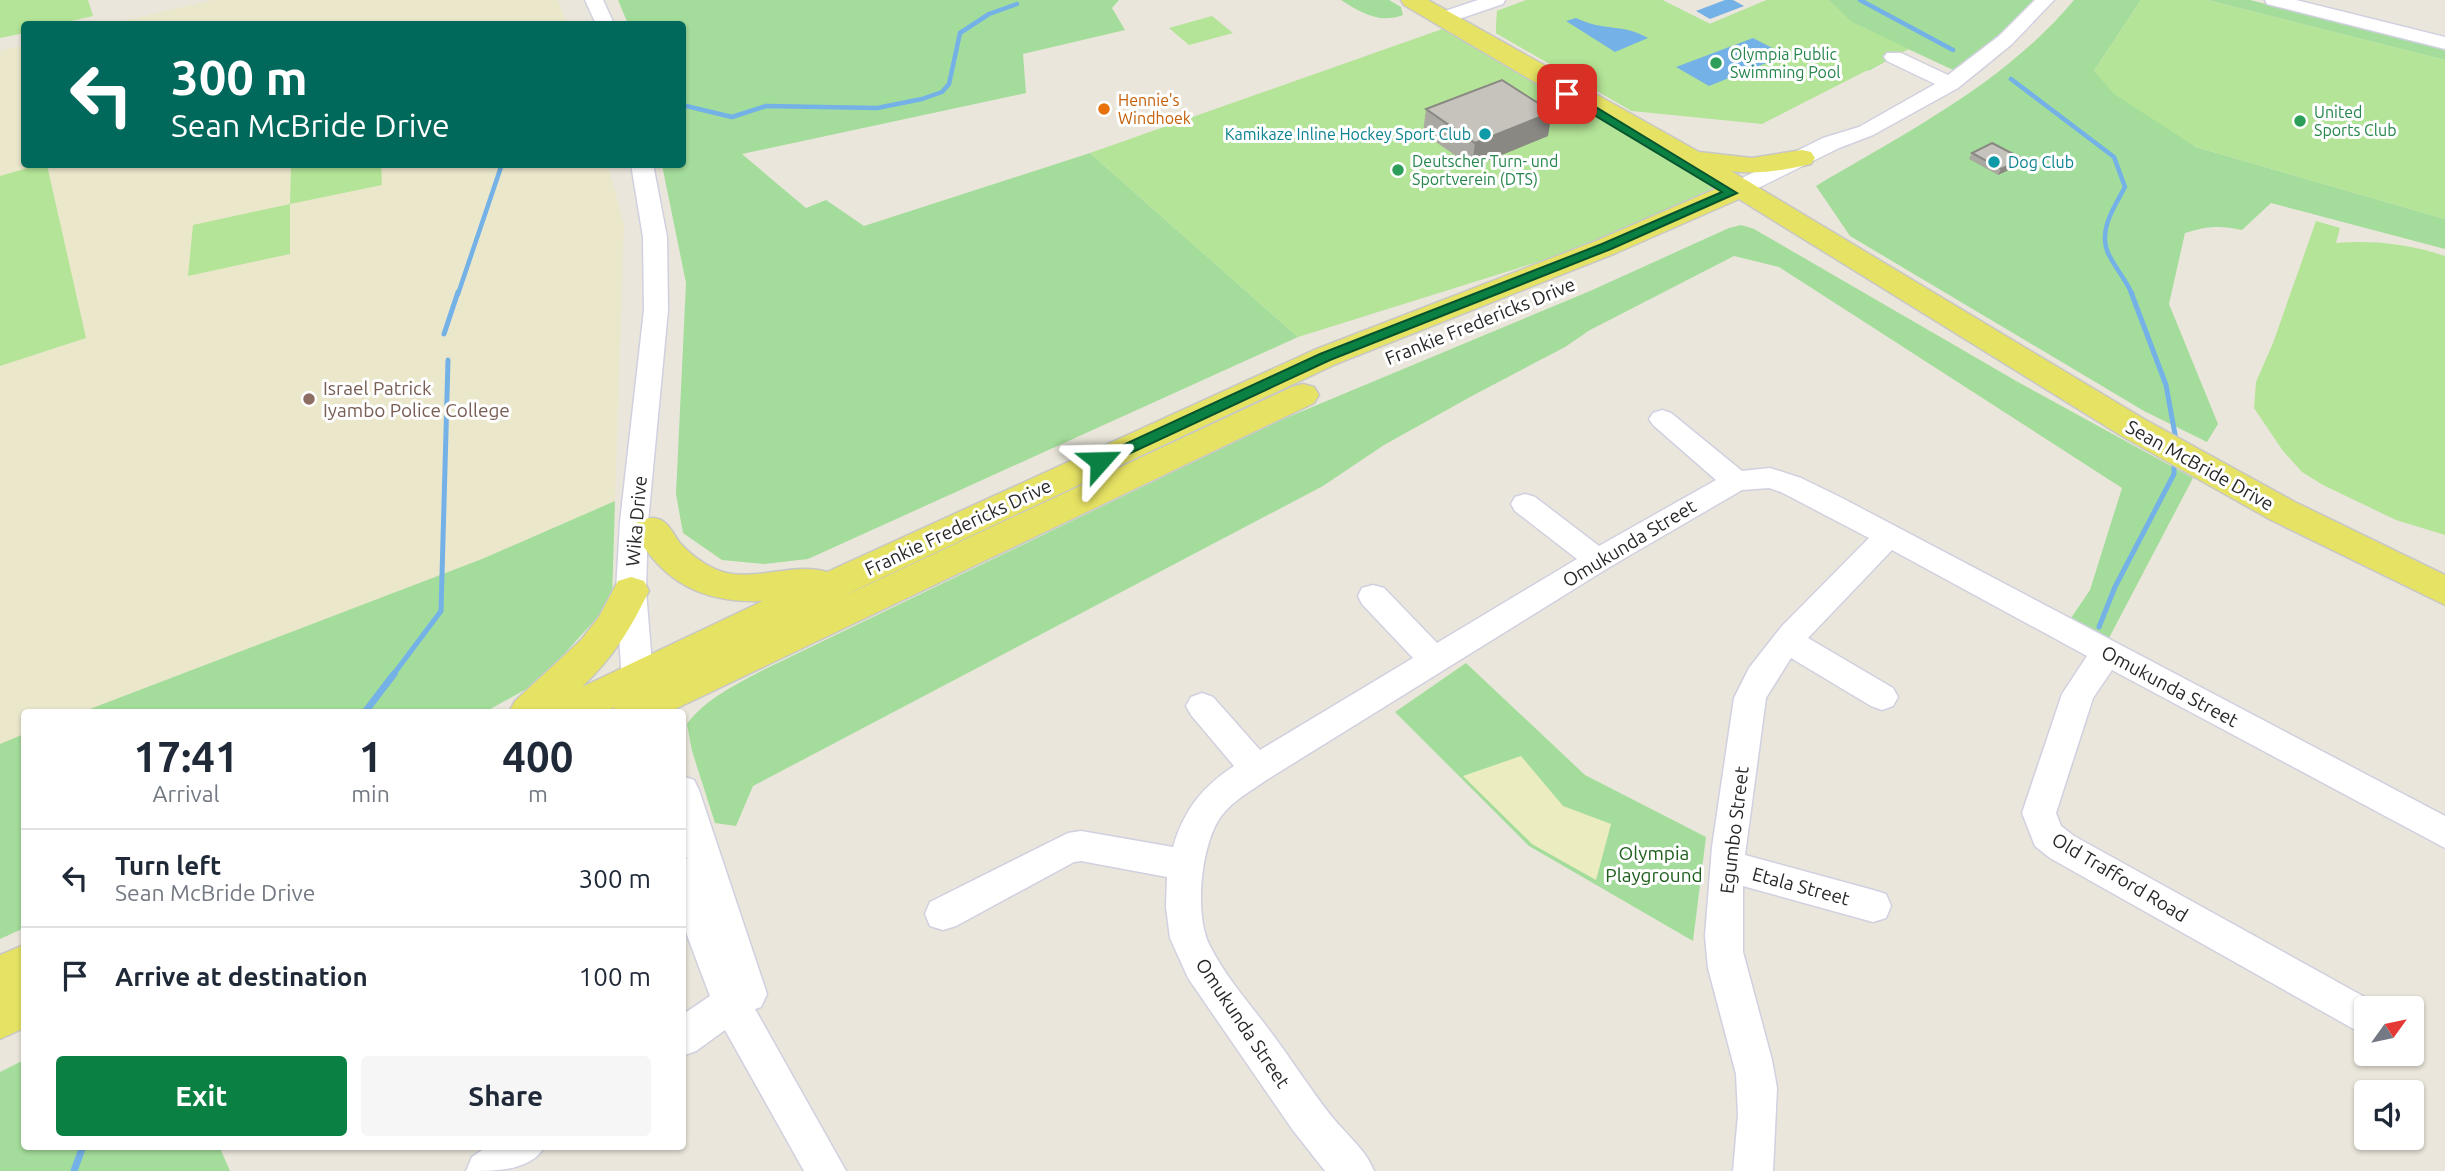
<!DOCTYPE html>
<html lang="en">
<head>
<meta charset="utf-8">
<style>
	body { margin:0; font-family:Ubuntu,sans-serif; background:#f6f6f7; color:#1f2937; height:100vh; display:flex; flex-direction:column; font-size:26px; white-space:nowrap }
	* { box-sizing:border-box; margin:0 }
	p { font-size:23px; color:#747a83 }
	.icon { flex:none; width:38px; height:38px; fill:none; stroke:currentColor; stroke-width:2; stroke-linecap:round; stroke-linejoin:round }
	.map { position:relative; flex:1; overflow:hidden }
	.details { position:absolute; left:21px; top:709px; width:665px; height:441px; display:flex; flex-direction:column; background:#fff; border-radius:7px; box-shadow:0 2px 5px #0004 }
	.details>* { flex:none }
	.top-card { position:absolute; left:21px; top:21px; width:665px; height:147px; border-radius:7px; box-shadow:0 2px 5px #0004; background:#00695c; color:#fff; overflow:hidden }
	.needle { width:46px; rotate:57deg }
	.tools { position:absolute; left:2354px; top:996px; display:grid; gap:14px }
	.tools a { display:grid; place-items:center; width:70px; height:70px; border-radius:7px; background:#fff; box-shadow:0 2px 5px #0004; font-size:35px }
	.pin { position:absolute; display:grid; place-items:center; width:60px; height:60px; color:#fff; margin:-30px; border-radius:14px; box-shadow:0 4px 10px #0006 }
	.me { position:absolute; width:77px; margin:-38px; rotate:65deg; stroke-linejoin:round; filter:drop-shadow(0 0 5px #0008) }
	.turn { display:flex; align-items:center; gap:24px; height:147px; padding:0 35px; font-size:32px }
	.turn .icon { width:91px; height:91px; stroke-width:2.5 }
	.turn b { display:block; font-size:49px; line-height:60px }
	.eta { display:flex; justify-content:space-evenly; align-items:center; height:119px; text-align:center }
	.eta b { font-size:42px; font-weight:700; line-height:49px }
	.cta { display:flex; gap:14px; margin-top:auto; padding:14px 35px }
	.cta a { flex:1; height:80px; border-radius:7px; background:#0b8043; color:#fff; font-size:28px; font-weight:700; line-height:80px; text-align:center }
	.cta a+a { background:#f6f6f7; color:#1f2937 }
	ul { padding:0; list-style:none }
	li { display:flex; align-items:center; gap:21px; height:98px; padding:0 35px; border-top:2px solid #e0e1e3 }
	li div { flex:1 }
	li b { display:block; font-size:26px }
	li em { font-style:normal }
	.map>svg:first-child { display:block }
</style>
</head>
<body>
<div class="map">
<svg width="2445" height="1171" viewBox="0 0 2445 1171">
	<rect width="100%" height="100%" fill="#eae6db"/>
	<!-- education -->
	<g fill="#ebe7cb">
		<path d="M213 0H558L567 24H110Z"/>
		<path d="M24 45V164L608 165 624 225 615 501 482 559 82 712H24V734L0 744V51Z"/>
	</g>
	<!-- green -->
	<g fill="#a4dd9b">
		<path d="M618 0H1119L1112 8 1125 30 1023 54 1026 93 742 154 806 208 826 200 864 226 1090 153 1298 337 808 559 764 564 722 560 683 533 676 494 686 283 662 165 682 164V24H628Z"/>
		<path d="M1341 0H1389L1401 7 1403 15C1380 24 1361 13 1341 0Z"/>
		<path d="M1527 0H1662L1710 24 1767 0H2043L1964 75 1908 49 1870 70 1632 111 1496 33 1497 11Z"/>
		<path d="M2074 0H2141L2094 71 2196 147 2445 219V249L2271 203 2242 230C2220 225 2206 226 2185 233L2169 304 2218 424 2207 442 2144 411 1850 236 1816 186C1907 132 2005 83 2074 0Z"/>
		<path d="M2207 0H2250L2445 49V60Z"/>
		<path d="M1741 225 1754 229 2018 382 2193 478 2109 638 2071 618 2090 590 2122 488 1779 267 1734 256 1590 330 1565 347 1472 396 1384 445 1323 486 753 786 736 826 715 823 692 751 687 724C706 698 736 685 763 670L1281 420 1590 291 1729 228Z"/>
		<path d="M615 501 612 601 539 682 485 712H82L482 559Z"/>
		<path d="M1466 663 1585 775 1706 837 1693 941 1529 846 1395 712Z"/>
		<path d="M24 734V928L0 939V744Z"/>
		<path d="M24 1060V1146H219L230 1171H0V1072Z"/>
	</g>
	<!-- sand -->
	<path fill="#ebedc0" d="M1521 756 1563 806 1611 824 1596 880 1532 844 1463 776Z"/>
	<!-- pitch -->
	<g fill="#b4e497">
		<path d="M0 0H88L93 16 58 24H24V33L0 38Z"/>
		<path d="M1527 0H1662L1710 24 1767 0H1829L1852 22 1909 49 1762 124 1632 111 1496 33 1497 11Z"/>
		<path d="M2141 0H2207L2445 60V219L2196 147 2114 94 2094 71Z"/>
		<path d="M1212 16 1233 33 1189 45 1169 28Z"/>
		<path d="M1448 27 1715 187 1605 241 1298 337 1090 153Z"/>
		<path d="M42 164 47 165 86 338 0 366V176Z"/>
		<path d="M291 165H381L382 185 290 204V254L188 276 193 225 290 204Z"/>
		<path d="M2316 221 2340 228 2336 243C2373 240 2410 244 2445 256V535L2396 520 2323 485 2302 472 2283 451 2254 408 2256 382 2273 343Z"/>
	</g>
	<!-- water -->
	<g fill="#74b1e6">
		<path d="M1725 0H1733L1744 6 1710 19 1696 11Z"/>
		<path d="M1576 18C1605 32 1622 23 1648 38L1615 52 1566 21Z"/>
		<path d="M1753 38 1786 55 1709 86 1676 67Z"/>
	</g>
	<g fill="none" stroke-linecap="round" stroke-linejoin="round">
		<!-- stream-far2 -->
		<g stroke="#74b1e6" stroke-width="4.5">
			<path d="M1860 0 1953 50"/>
			<path d="M2011 79 2114 157 2125 187C2114 207 2097 232 2109 255 2116 269 2126 280 2132 294"/>
			<path d="M682 105 732 117 766 106 877 108 922 99 942 92 949 84 960 33 989 14 1017 4"/>
			<path d="M458 294 502 164"/>
		</g>
		<!-- stream-far1 -->
		<g stroke="#74b1e6" stroke-width="5">
			<path d="M2131 292 2166 385 2176 440"/>
			<path d="M444 334 458 292"/>
			<path d="M2099 627 2115 587 2174 474V462"/>
			<path d="M393 675 441 611 448 360"/>
		</g>
		<!-- stream -->
		<g stroke="#74b1e6" stroke-width="7">
			<path d="M365 712 394 674"/>
			<path d="M74 1171 83 1146"/>
		</g>
		<!-- minor casing -->
		<g stroke="#d1d0e0" stroke-width="3">
			<g id="minor">
				<path d="M585 0H603L614 24H596Z"/>
				<path d="M1478 0H1505L1503 4 1450 22 1443 24 1434 18 1436 14Z"/>
				<path d="M2035 0H2054L2012 44 1958 88 1873 135 1839 148 1748 193H1732L1729 188 1732 183 1823 138 1859 127 1935 84 1887 61 1884 57 1887 53H1901L1948 75 1999 36Z"/>
				<path d="M2265 0H2296L2445 37V49L2267 4Z"/>
				<path d="M631 164H653L667 237 668 310 648 522 646 591 656 712H624L616 591 620 522 644 310 643 237Z"/>
				<path d="M1662 410 1671 413 1742 471 1770 468 1801 478 1842 498 2445 816V848L2112 670 2093 698 2056 813 2061 826 2074 836 2379 1005 2381 1008H2366V1036L2050 858 2035 846 2022 813 2062 694 2087 656 1892 550 1808 638 1893 688 1898 697 1893 706 1882 710 1871 706 1791 658 1766 698 1745 855 1873 890 1886 894 1891 906 1886 918 1873 922 1743 886V952L1772 1060 1777 1088 1773 1171H1733L1738 1115 1736 1074 1708 968 1705 936 1712 847 1734 698 1749 668 1782 626 1869 538 1781 492 1769 488 1742 490 1608 568 1268 779C1252 790 1234 800 1222 815 1201 842 1194 913 1209 944 1224 975 1249 1003 1270 1031 1291 1059 1310 1089 1332 1117 1347 1135 1366 1150 1374 1171H1325L1292 1129 1188 978 1170 938 1166 907 1167 877 1081 861 1074 862 956 926 943 930 930 926 925 914 930 902 1068 833 1081 831 1173 847C1184 810 1202 787 1234 766L1191 715 1186 706 1191 697 1202 693 1213 697 1260 750 1413 658 1362 604 1358 596 1362 588 1373 585 1384 588 1437 643 1577 559 1515 511 1511 504 1515 497 1525 494 1535 497 1599 546 1716 480 1653 425 1649 419 1653 413Z"/>
				<path d="M682 776 694 780 699 790 767 994 761 1007 755 1009 846 1171H804L725 1030 696 1051 682 1056V1015L710 996 682 922V857L687 859 682 845Z"/>
				<path d="M488 1146H545C531 1171 497 1171 466 1171L472 1157Z"/>
			</g>
		</g>
		<!-- major casing -->
		<g stroke="#c7c7c7" stroke-width="3">
			<g id="major">
				<path d="M1401 0H1428L1699 152 1752 158 1802 150 1811 152 1815 158 1811 164C1785 170 1758 175 1731 171L2144 419 2295 502 2445 575V605L2271 520 2120 435 1739 199 1616 253 1336 364 862 587 842 597 1292 387 1303 384 1314 387 1319 395 1314 403 669 712H612L615 707 604 712H509L515 701 581 640 599 617 618 581 631 577 644 581 649 591C629 631 615 655 582 687L763 601C703 603 664 584 633 530L638 521C647 518 656 516 664 522 671 527 675 537 680 543 690 554 702 563 715 569 750 585 792 561 827 572L1314 350 1596 241 1720 187 1577 102 1561 101 1543 87 1404 5Z"/>
				<path d="M24 945V1028L0 1039V955Z"/>
			</g>
		</g>
		<!-- minor -->
		<use href="#minor" fill="#fff" fill-rule="evenodd"/>
		<!-- major -->
		<use href="#major" fill="#e6e263" fill-rule="evenodd"/>
	</g>
	<!-- wall -->
	<g fill="#a9a8a1">
		<path d="M1426 109 1548 136 1472 167 1423 133Z"/>
		<path d="M1972 153 2019 165 1998 175 1969 159Z"/>
	</g>
	<!-- shaded-wall -->
	<g fill="#8a8883">
		<path d="M1552 112 1548 136 1472 167 1475 143Z"/>
		<path d="M2023 159 2019 165 1998 175 2001 169Z"/>
	</g>
	<!-- building -->
	<g fill="#c5c3bb" stroke="#8a8883" stroke-width="2">
		<path d="M1502 80 1552 112 1475 143 1426 109Z"/>
		<path d="M1992 143 2023 159 2001 169 1972 153Z"/>
	</g>
	<!-- route -->
	<path fill="#0b8043" stroke="#07532c" stroke-width="2" d="M1564 92H1571L1737 193 1611 249 1330 360 1105 465H1095L1092 461 1095 458 1320 354 1602 244 1722 192 1564 97Z"/>
	<!-- markers -->
	<g fill="#2e9e5b" stroke="#fff" stroke-width="2.5">
		<circle cx="1716" cy="63" r="7"/>
		<circle cx="2300" cy="121" r="7"/>
		<circle cx="1398" cy="170" r="7"/>
	</g>
	<circle fill="#e8710a" stroke="#fff" stroke-width="2.5" cx="1104" cy="109" r="7"/>
	<g fill="#0f9aa8" stroke="#fff" stroke-width="2.5">
		<circle cx="1485" cy="134" r="7"/>
		<circle cx="1994" cy="162" r="7"/>
	</g>
	<circle fill="#8d6e63" stroke="#fff" stroke-width="2.5" cx="309" cy="399" r="7"/>
	<g text-anchor="middle" stroke-width="6" stroke-linejoin="round" paint-order="stroke">
		<!-- far-leisure labels -->
		<g font-size="16" fill="#27864d" stroke="#fff" text-anchor="start">
			<text x="1730" y="60">Olympia Public<tspan x="1730" dy="18">Swimming Pool</tspan></text>
			<text x="2314" y="118">United<tspan x="2314" dy="18">Sports Club</tspan></text>
			<text x="1412" y="167">Deutscher Turn- und<tspan x="1412" dy="18">Sportverein (DTS)</tspan></text>
		</g>
		<!-- far-food labels -->
		<g font-size="16" fill="#c56008" stroke="#fff" text-anchor="start">
			<text x="1118" y="106">Hennie's<tspan x="1118" dy="18">Windhoek</tspan></text>
		</g>
		<!-- far-culture labels -->
		<g font-size="16" fill="#0d838f" stroke="#fff" text-anchor="end">
			<text x="1471" y="140">Kamikaze Inline Hockey Sport Club</text>
			<text x="2008" y="168" text-anchor="start">Dog Club</text>
		</g>
		<!-- street labels -->
		<g font-size="19" fill="#282828" stroke="#fff">
			<text transform="translate(1480 321) rotate(-22)" y="7">Frankie Fredericks Drive</text>
			<text transform="translate(2200 465) rotate(29)" y="7">Sean McBride Drive</text>
			<text transform="translate(636 521) rotate(-85)" y="7">Wika Drive</text>
			<text transform="translate(958 527) rotate(-25)" y="7">Frankie Fredericks Drive</text>
			<text transform="translate(1629 543) rotate(-31)" y="7">Omukunda Street</text>
			<text transform="translate(2170 686) rotate(28)" y="7">Omukunda Street</text>
			<text transform="translate(1734 830) rotate(-83)" y="7">Egumbo Street</text>
			<text transform="translate(2120 877) rotate(31)" y="7">Old Trafford Road</text>
			<text transform="translate(1801 886) rotate(15)" y="7">Etala Street</text>
			<text transform="translate(1243 1023) rotate(56)" y="7">Omukunda Street</text>
		</g>
		<!-- education labels -->
		<g font-size="19" fill="#785e54" stroke="#fff" text-anchor="start">
			<text x="323" y="395">Israel Patrick<tspan x="323" dy="22">Iyambo Police College</tspan></text>
		</g>
		<!-- park labels -->
		<g font-size="19" fill="#1f601e" stroke="#fff">
			<text x="1654" y="860">Olympia<tspan x="1654" dy="22">Playground</tspan></text>
		</g>
	</g>
</svg>
<div class="tools">
<a><svg class="needle" viewBox="-14 -14 28 28"><path d="M0-13l5 13h-10z" fill="#e53935"/><path d="M0 13l5-13h-10z" fill="#747a83"/></svg></a>
<a><svg class="icon" aria-label="sound" viewBox="0 0 24 24"><path d="M4 9h4l5-4v14l-5-4H4zM17 9q2 3 0 6"/></svg></a>
</div>
<div class="pin" style="left:1567px;top:94px;background:#d93025"><svg class="icon" aria-label="arrive" viewBox="0 0 24 24"><path d="M6 21V4h12l-3 4 3 4H6"/></svg></div>
<svg class="me" style="left:1100px;top:461px" viewBox="-20 -20 40 40"><path d="M0-17L14 15 0 8-14 15z" fill="#0b8043" stroke="#fff" stroke-width="4"/></svg>
<div class="top-card">
<div class="turn"><svg class="icon" aria-label="left" viewBox="0 0 24 24"><path d="M17 20v-9H6M10 6l-5 5 5 5"/></svg><div><b>300 m</b>Sean McBride Drive</div></div>
</div>
<section class="details">
<div class="eta">
<div><b>17:41</b><p>Arrival</p></div>
<div><b>1</b><p>min</p></div>
<div><b>400</b><p>m</p></div>
</div>
<ul>
<li><svg class="icon" aria-label="left" viewBox="0 0 24 24"><path d="M17 20v-9H6M10 6l-5 5 5 5"/></svg><div><b>Turn left</b><p>Sean McBride Drive</p></div><em>300 m</em></li>
<li><svg class="icon" aria-label="arrive" viewBox="0 0 24 24"><path d="M6 21V4h12l-3 4 3 4H6"/></svg><div><b>Arrive at destination</b></div><em>100 m</em></li>
</ul>
<div class="cta"><a>Exit</a><a>Share</a></div>
</section>
</div>
</body>
</html>
